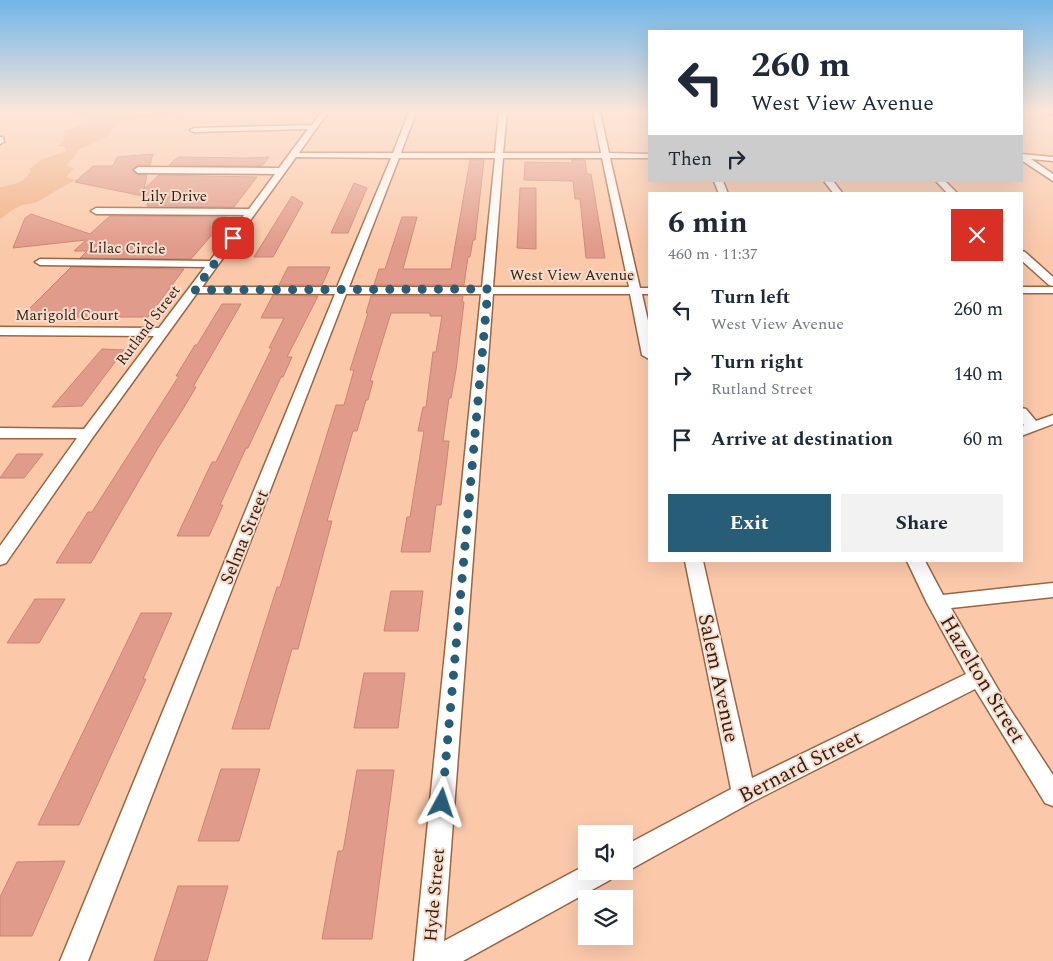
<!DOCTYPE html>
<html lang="en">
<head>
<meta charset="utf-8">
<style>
	body { margin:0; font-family:Spectral,serif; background:#f2f2f3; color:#1f2937; height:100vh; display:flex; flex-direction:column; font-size:19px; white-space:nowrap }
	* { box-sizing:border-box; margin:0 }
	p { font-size:16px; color:#747a83 }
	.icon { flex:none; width:28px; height:28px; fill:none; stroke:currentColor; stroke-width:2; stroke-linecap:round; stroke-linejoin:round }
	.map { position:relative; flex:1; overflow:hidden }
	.sheet { position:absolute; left:648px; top:192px; width:375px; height:370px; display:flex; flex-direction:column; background:#fff; border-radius:0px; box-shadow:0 5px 20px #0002 }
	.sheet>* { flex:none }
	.top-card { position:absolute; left:648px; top:30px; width:375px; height:152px; border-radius:0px; box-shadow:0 5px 20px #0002; background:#fff; color:#1f2937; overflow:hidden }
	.controls { position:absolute; left:578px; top:825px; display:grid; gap:10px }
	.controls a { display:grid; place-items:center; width:55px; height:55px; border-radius:0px; background:#fff; box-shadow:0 5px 20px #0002; font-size:25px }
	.pin { position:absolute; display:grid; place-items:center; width:42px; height:42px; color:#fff; margin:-21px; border-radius:10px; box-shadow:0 2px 8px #0006 }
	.me { position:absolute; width:55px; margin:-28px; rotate:5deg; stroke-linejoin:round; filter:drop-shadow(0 0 4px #0008) }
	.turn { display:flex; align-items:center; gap:18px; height:105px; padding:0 20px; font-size:22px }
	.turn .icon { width:65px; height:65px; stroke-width:2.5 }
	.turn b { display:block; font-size:35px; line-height:42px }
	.then { display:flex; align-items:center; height:48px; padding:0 20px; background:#0003; gap:10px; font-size:19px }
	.round { display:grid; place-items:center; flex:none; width:52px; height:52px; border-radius:0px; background:#f2f2f3 }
	.headline { display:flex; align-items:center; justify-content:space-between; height:85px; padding:0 20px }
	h1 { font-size:30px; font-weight:700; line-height:38px }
	.button { display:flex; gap:10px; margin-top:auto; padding:10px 20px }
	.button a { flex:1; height:58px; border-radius:0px; background:#285d78; color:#fff; font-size:20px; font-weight:700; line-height:58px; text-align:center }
	.button a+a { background:#f2f2f3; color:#1f2937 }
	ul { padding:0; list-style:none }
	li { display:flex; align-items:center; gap:15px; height:65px; padding:0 20px }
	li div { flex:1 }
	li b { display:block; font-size:19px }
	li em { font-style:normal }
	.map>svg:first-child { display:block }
</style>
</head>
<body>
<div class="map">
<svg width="1053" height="961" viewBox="0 0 1053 961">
	<rect width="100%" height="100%" fill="#fbc9aa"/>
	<!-- green -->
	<path fill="#f0b085" d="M129 112H189L188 114 138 118 117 124 107 137 80 149 74 157 67 164 68 167 74 168 66 177 77 180C62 186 53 193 39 201 33 204 26 204 20 206 12 209 6 215 0 219V187C14 184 22 184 31 172L29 169 41 160 66 151 65 147 56 146 63 142 65 134 62 132 80 126 79 124 91 119 89 117 61 113Z"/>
	<!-- building -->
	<g fill="#e19b8a" stroke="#c98574">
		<path d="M153 154 150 165H138L132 170 138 175H147L144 189 159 175 257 177 234 207 147 206 148 197 75 182 93 166H113L117 157Z"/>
		<path d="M178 157 247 158 269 157 262 166 169 165Z"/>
		<path d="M470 160H484L475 240H473L470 257H468L464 285H374L379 269H385L402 217H417L403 269H451Z"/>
		<path d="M572 160H585L587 174H591L605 258H586L580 199H575L573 181 524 180 525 162 572 163Z"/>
		<path d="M354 183 367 188 348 233H331Z"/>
		<path d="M520 188H536V249L517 248Z"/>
		<path d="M292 196 303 203 273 257H254Z"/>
		<path d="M31 214 90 234 110 216 227 217 191 259 80 258 87 251H74L86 240 13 248 25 218Z"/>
		<path d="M71 267 184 269 148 317H46L24 314Z"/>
		<path d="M288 267H330L322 285H279Z"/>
		<path d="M273 295 318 296 287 357H292L283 377H281L248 448H246L220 505H223L209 536H177L212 462H216L272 348H269L284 318H261Z"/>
		<path d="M371 296H463L462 302H464L456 370 451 398H449L443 441H449L446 467 441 505H436L430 552H401L407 517H410L424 431H418L423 407H426L433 352H436L442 316H430V313H391L370 381H373L368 400H366L357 431H353L327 521H332L298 649H292L269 729H232L277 587H280L336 405H344L354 370H350L368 313H366Z"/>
		<path d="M222 304H241L193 387H196L183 409 158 448 91 563H56L88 512H92L179 376H176L195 345H197Z"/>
		<path d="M102 349 124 350 82 406 52 407Z"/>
		<path d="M17 454H43L24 478H0Z"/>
		<path d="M391 591H423L418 631H384Z"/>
		<path d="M35 599H65L39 643H7Z"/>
		<path d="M141 613H172L143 679H146L79 825H38Z"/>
		<path d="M364 673H405L398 728H354Z"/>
		<path d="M221 769H260L239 841H198Z"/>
		<path d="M357 770H394L372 939H322L338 851H343Z"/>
		<path d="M65 861 32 936H0V897L17 862Z"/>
		<path d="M178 886H228L207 961H154Z"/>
	</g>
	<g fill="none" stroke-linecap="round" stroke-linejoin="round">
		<!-- minor casing -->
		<g stroke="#9c6540" stroke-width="3">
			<g id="minor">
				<path d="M321 112H328L299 153H393L409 112H416L401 153H495L499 112H507L503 153H601L593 112H600L609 153 649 154V158H610L640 288H649V294H642L649 325V359L642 355 630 294H493L444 941 586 865V871H614L610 880 463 961H414L481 294H346L88 961H60L335 294 197 293 93 437 6 563 0 565V546L77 438H0V428L84 429 154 336 0 335V327L159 328 205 267 40 265 35 262 40 259 210 261 244 215 96 214 91 211 96 208 249 209 275 174 138 173 134 170 138 167 279 168 308 129 194 132 190 130 194 128 312 125ZM296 157 391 158 337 287H202ZM399 158H495L482 287H349ZM503 158H602L629 287H493Z"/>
				<path d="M1047 112H1053V116Z"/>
				<path d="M0 137H3L4 142 0 144Z"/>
				<path d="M1021 154 1053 157V161L1031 159 1053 174V181L1021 160Z"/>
				<path d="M714 181H723L728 194H719Z"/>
				<path d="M824 181H833L843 194H834Z"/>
				<path d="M936 181H945L958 194H948Z"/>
				<path d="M1021 251 1025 252 1053 277V286L1049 285 1021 260Z"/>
				<rect x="1021" y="287" width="32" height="6"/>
				<path d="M1021 408 1026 409 1036 421 1053 415V424L1021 436V427L1024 425 1021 422Z"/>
				<path d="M685 561H703L752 778 966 674 927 603 907 561H925L943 595 1053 583V597L951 608 1006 703 1053 775V806L1045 803 975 689 752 802 633 868 624 871V846L731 789Z"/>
			</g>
		</g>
		<!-- minor -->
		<use href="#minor" fill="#fff" fill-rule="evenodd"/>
	</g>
	<!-- sky -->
	<linearGradient id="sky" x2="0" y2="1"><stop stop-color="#70b6e9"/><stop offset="0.45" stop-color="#fde7d9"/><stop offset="1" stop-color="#fde7d9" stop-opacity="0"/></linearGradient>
	<rect width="1053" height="247" fill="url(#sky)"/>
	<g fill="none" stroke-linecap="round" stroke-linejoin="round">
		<!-- route -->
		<path stroke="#285d78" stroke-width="9" stroke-dasharray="0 16.2" d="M233 238 195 290 488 289 442 803"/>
	</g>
	<g text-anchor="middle" stroke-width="4" stroke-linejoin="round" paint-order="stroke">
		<!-- far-street labels -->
		<g font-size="15" fill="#351f0f" stroke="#f6dccd">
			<text x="174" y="201">Lily Drive</text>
			<text transform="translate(127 248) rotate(1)" y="5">Lilac Circle</text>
			<text x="572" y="280">West View Avenue</text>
			<text x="67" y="320">Marigold Court</text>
			<text transform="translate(148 325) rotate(-53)" y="5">Rutland Street</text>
		</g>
		<!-- street labels -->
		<g font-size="18" fill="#351f0f" stroke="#f6dccd">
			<text transform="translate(244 537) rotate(-68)" y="6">Selma Street</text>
			<text transform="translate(434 895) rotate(-85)" y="6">Hyde Street</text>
		</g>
		<!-- near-street labels -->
		<g font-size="21" fill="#351f0f" stroke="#f6dccd">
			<text transform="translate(719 678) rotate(78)" y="7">Salem Avenue</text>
			<text transform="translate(983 679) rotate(59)" y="7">Hazelton Street</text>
			<text transform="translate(800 766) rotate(-27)" y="7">Bernard Street</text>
		</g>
	</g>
</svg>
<div class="controls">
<a><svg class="icon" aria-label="sound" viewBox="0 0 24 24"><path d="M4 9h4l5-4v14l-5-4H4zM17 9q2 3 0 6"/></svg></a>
<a><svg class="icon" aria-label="layers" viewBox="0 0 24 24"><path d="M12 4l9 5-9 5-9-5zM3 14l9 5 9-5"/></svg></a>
</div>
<div class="pin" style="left:233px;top:238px;background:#d93025"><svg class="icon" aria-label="arrive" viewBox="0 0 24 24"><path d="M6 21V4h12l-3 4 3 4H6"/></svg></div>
<svg class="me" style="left:442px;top:803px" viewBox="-20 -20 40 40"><path d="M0-17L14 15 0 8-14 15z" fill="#285d78" stroke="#fff" stroke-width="4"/></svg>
<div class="top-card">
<div class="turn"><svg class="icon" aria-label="left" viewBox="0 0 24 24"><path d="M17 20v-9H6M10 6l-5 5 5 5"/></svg><div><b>260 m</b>West View Avenue</div></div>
<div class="then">Then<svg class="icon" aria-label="right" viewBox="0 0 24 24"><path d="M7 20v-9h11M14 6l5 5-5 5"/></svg></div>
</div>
<section class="sheet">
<div class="headline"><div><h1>6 min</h1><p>460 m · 11:37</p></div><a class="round" style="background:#d93025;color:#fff"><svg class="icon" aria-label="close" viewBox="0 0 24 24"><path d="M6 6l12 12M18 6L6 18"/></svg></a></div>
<ul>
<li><svg class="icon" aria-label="left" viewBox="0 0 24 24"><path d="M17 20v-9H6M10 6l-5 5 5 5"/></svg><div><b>Turn left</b><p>West View Avenue</p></div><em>260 m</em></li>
<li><svg class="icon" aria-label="right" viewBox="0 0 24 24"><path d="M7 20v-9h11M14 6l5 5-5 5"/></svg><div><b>Turn right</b><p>Rutland Street</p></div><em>140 m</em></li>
<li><svg class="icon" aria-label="arrive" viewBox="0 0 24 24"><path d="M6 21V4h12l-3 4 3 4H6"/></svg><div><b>Arrive at destination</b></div><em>60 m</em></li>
</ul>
<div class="button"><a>Exit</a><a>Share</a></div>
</section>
</div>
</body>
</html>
